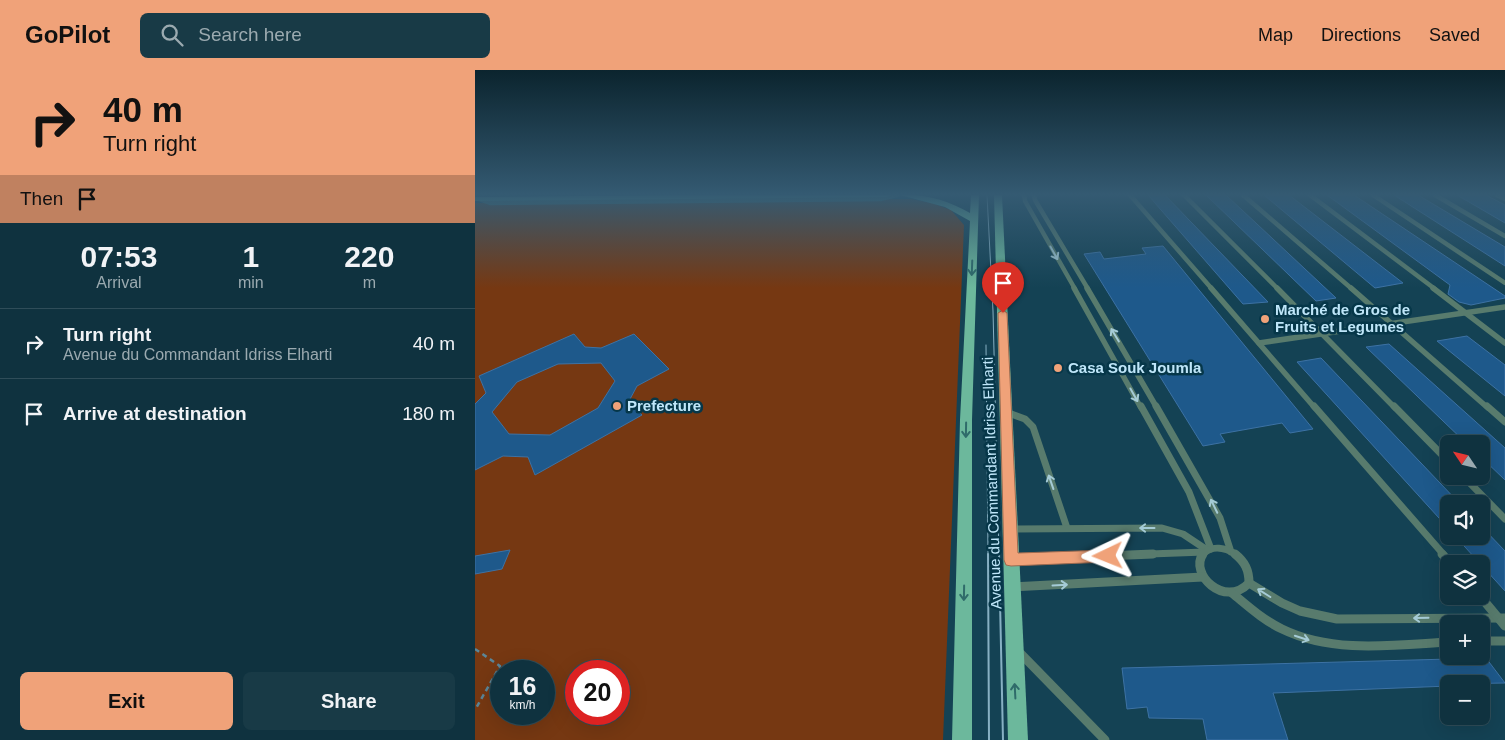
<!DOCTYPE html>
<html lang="en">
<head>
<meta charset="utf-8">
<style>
	body { margin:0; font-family:Helvetica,sans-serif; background:#183a46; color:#f1f3f6; height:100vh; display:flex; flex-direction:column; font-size:19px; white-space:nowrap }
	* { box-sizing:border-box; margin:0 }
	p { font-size:16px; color:#9baab0 }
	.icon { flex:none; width:28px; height:28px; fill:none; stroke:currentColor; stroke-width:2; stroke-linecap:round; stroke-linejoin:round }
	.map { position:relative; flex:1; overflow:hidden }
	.drawer { display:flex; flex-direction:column; background:#0f323f; width:475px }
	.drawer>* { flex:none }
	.hud { background:#f0a279; color:#111; overflow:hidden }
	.needle { width:32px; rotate:305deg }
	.fabs { position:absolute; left:965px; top:365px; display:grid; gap:10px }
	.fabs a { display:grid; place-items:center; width:50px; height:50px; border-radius:8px; background:#0f323f; box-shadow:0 5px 20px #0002,0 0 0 1px #2f4d59; font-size:25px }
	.speed { position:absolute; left:15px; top:590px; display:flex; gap:10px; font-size:25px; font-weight:700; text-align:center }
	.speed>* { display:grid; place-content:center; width:65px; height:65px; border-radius:50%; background:#0f323f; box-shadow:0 5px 20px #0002,0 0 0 1px #2f4d59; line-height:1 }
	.speed small { font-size:12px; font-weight:400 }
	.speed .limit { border:8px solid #d22; background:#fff; color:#111 }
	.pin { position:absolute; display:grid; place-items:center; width:42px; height:42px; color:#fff; margin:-51px -21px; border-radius:50% 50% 50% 0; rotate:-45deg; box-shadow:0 0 5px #0007 }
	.pin .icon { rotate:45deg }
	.me { position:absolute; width:55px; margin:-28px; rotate:268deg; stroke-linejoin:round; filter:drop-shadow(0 0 4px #0008) }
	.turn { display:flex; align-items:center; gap:18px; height:105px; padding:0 20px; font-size:22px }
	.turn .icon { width:65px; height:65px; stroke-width:2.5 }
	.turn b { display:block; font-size:35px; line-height:42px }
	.then { display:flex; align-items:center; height:48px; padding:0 20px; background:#0003; gap:10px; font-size:19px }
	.eta { display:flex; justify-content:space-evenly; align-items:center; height:85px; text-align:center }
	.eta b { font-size:30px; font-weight:800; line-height:35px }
	.button { display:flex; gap:10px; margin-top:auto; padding:10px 20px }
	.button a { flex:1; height:58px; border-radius:8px; background:#f0a279; color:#111; font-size:20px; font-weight:800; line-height:58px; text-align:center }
	.button a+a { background:#183a46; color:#f1f3f6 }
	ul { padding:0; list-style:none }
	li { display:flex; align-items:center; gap:15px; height:70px; padding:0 20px; border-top:1px solid #2f4d59 }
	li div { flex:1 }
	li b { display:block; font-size:19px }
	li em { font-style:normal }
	header { display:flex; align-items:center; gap:30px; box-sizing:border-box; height:70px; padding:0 25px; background:#f0a279; color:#111 }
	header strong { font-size:24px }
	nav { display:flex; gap:28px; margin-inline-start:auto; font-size:18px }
	.search { width:350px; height:45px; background:#183a46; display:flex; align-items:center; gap:12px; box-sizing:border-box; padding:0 18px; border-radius:8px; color:#9baab0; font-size:19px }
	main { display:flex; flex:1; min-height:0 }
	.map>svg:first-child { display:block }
</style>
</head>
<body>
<header>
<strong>GoPilot</strong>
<div class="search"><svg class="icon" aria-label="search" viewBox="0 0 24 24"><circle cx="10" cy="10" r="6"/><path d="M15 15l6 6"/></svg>Search here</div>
<nav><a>Map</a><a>Directions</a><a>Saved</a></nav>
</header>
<main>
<section class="drawer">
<div class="hud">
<div class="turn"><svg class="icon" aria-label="right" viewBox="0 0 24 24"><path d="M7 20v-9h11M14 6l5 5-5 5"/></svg><div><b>40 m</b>Turn right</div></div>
<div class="then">Then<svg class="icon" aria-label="arrive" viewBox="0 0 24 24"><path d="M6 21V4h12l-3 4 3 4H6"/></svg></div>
</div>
<div class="eta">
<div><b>07:53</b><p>Arrival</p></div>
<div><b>1</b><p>min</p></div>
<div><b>220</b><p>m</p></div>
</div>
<ul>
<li><svg class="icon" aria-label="right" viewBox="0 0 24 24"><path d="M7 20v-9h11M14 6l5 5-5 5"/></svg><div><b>Turn right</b><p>Avenue du Commandant Idriss Elharti</p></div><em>40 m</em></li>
<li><svg class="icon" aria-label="arrive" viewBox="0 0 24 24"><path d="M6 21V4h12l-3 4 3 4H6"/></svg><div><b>Arrive at destination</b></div><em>180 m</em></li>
</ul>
<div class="button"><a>Exit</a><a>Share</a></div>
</section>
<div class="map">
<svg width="1030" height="670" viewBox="0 0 1030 670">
	<rect width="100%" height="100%" fill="#144254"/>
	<!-- green -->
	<path fill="#763812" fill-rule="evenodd" d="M436 129 457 133 476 140 489 155 468 670H0V133ZM26 601H69V644H26ZM101 601H144V644H101Z"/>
	<!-- building -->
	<g fill="#1e598b" stroke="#3d72a4" fill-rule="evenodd">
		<path d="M673 125H690L793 232 768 234Z"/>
		<path d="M731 125H751L861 228 841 231Z"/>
		<path d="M789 125H814L928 213 900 218Z"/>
		<path d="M852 125H879L1030 226V228L996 235 984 232 973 224 975 215Z"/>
		<path d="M919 125H943L1030 177V196Z"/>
		<path d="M982 125H1011L1030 135V153Z"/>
		<path d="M688 176 838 359 815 363 807 353 745 364 750 372 728 376 609 184 625 182 629 189 671 184 667 178Z"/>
		<path d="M99 264 110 277 126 278 159 264 194 299 162 316 154 331 167 345 60 405 53 387 28 386 0 400V334L11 323 4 306ZM126 293 140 311 123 338 75 365 34 364 17 342 42 312 83 294Z"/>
		<path d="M992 266 1030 295V326L962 271Z"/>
		<path d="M914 274 1030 378V410L1006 387V374H992L891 277Z"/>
		<path d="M846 288 985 434H974V459L822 292Z"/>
		<path d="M1006 456 1030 481V521L980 466H1006Z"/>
		<path d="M35 480 27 499 0 504V486Z"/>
		<path d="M1011 588 1030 613 974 614V616L798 623 813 670H732L728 649 674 648 672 637 652 639 647 598Z"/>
	</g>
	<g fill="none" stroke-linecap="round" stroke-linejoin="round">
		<!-- path -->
		<path stroke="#5b8698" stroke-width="2.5" stroke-dasharray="5 4" stroke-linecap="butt" d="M0 579 25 596 0 640"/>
		<!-- service-far3 -->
		<g stroke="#587b6d" stroke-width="4.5">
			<path d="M549 125 550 131 600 219"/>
			<path d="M559 125 560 130 613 219"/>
			<path d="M655 125 737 219"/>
			<path d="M709 125 803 219"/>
			<path d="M768 125 877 219"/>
			<path d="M835 125 960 219"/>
			<path d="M898 125 1030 213"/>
			<path d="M960 125 1030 166"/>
			<path d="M1022 125 1030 129"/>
			<path d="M4 129 15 133 405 129 422 125"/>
		</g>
		<!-- service-far2 -->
		<g stroke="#587b6d" stroke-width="5.5">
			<path d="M599 218 666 338"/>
			<path d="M612 218 682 338"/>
			<path d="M736 218 840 338"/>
			<path d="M802 218 920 338"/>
			<path d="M876 218 1013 338"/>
			<path d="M958 218 1030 273"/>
			<path d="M784 273 1030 237"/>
		</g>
		<!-- service-far1 -->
		<g stroke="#587b6d" stroke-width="7">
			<path d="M666 336 714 422 736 479"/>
			<path d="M681 336 745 448 756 482"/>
			<path d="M839 336 969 485"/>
			<path d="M919 336 974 392"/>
			<path d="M1012 336 1030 352"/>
			<path d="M531 342 550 349 558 357 592 458"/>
			<path d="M988 406 1030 449"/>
			<path d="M535 459 687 458 708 464 732 480"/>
			<path d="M647 485 730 482"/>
			<path d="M727 485C737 474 751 478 762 485"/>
		</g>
		<!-- service -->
		<g stroke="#587b6d" stroke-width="9">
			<path d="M728 484C714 503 749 539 774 513 774 500 770 492 760 484"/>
			<path d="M967 484 976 494"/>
			<path d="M536 490 678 484"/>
			<path d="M774 513 807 533 825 541 862 549 1030 548"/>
			<path d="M538 517 728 507"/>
			<path d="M757 523C773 536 788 550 807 559 858 584 920 575 974 572"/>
			<path d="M1005 526 1030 556"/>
			<path d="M1006 571H1030"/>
			<path d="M544 582 630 670"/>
		</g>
		<!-- primary -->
		<g fill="#6cb89c" fill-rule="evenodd">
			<path d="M203 125H416L412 127 0 131V127Z"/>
			<path d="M425 125C448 123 475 131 495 143L496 125H504L497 350V670H477L485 350 495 151 470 137Z"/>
			<path d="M519 125H527L553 670H533Z"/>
		</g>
		<!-- tram-far1 -->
		<g stroke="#87b0c3" stroke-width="1">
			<path d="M512 125 518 241 524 485"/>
			<path d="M511 275 513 485"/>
		</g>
		<!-- tram -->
		<g stroke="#87b0c3" stroke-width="2">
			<path d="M513 484 514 670"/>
			<path d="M524 484 528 670"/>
		</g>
	</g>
	<!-- one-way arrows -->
	<defs><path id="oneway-shaft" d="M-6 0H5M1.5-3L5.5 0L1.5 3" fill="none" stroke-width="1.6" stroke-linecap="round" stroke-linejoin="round" transform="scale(1.25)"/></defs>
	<g stroke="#a5cbd6">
		<use href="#oneway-shaft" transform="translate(579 183) rotate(61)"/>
		<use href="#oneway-shaft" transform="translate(640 265) rotate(-121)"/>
		<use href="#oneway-shaft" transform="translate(659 325) rotate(61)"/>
		<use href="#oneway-shaft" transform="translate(576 412) rotate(-109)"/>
		<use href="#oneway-shaft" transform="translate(739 436) rotate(-116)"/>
		<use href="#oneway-shaft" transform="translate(672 458) rotate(180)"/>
		<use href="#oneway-shaft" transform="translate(585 515) rotate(-3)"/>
		<use href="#oneway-shaft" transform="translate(789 523) rotate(-148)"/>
		<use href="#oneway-shaft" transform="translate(946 548) rotate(179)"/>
		<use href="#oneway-shaft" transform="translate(827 568) rotate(18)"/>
	</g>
	<g stroke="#2f6b6a">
		<use href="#oneway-shaft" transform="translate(497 198) rotate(92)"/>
		<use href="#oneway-shaft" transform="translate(491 360) rotate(91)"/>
		<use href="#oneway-shaft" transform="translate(489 523) rotate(91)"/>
		<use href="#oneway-shaft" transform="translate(540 621) rotate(-93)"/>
	</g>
	<!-- sky -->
	<linearGradient id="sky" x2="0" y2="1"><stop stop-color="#0b242e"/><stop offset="0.57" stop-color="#345a72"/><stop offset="1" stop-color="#345a72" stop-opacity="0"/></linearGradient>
	<rect width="1030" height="218" fill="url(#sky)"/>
	<!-- route -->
	<path fill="#f0a279" stroke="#9c694f" d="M528 240 532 243 543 483 633 480 638 481 640 486 638 491 633 492 536 496 531 495 529 490 523 243Z"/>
	<!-- markers -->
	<g fill="#f0a279" stroke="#063749" stroke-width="2">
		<circle cx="790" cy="249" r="5"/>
		<circle cx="583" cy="298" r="5"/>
		<circle cx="142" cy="336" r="5"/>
	</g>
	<g text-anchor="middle" stroke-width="5" stroke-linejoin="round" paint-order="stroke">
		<!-- poi labels -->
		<g font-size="15" font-weight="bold" fill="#bfe6f9" stroke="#063749" text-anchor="start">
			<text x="800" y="245">Marché de Gros de<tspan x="800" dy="17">Fruits et Legumes</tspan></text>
			<text x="593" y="303">Casa Souk Joumla</text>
			<text x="152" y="341">Prefecture</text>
		</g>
		<!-- street labels -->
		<g font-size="15" fill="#bfe6f9" stroke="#063749">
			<text transform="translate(517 413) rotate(-92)" y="5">Avenue du Commandant Idriss Elharti</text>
		</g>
	</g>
</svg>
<div class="fabs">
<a><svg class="needle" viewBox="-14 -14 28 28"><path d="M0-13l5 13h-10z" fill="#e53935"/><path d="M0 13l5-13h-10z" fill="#9baab0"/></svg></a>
<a><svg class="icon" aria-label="sound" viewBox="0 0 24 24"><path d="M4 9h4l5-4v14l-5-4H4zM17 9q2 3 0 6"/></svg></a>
<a><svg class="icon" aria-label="layers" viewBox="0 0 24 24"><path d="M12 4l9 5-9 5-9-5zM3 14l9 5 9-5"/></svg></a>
<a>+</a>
<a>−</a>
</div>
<div class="speed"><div>16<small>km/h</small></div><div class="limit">20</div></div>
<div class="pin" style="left:528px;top:243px;background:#d93025"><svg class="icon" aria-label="arrive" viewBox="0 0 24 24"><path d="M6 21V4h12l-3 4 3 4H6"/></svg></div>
<svg class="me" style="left:633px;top:486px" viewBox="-20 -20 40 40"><path d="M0-17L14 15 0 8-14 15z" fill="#f0a279" stroke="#fff" stroke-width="4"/></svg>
</div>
</main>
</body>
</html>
